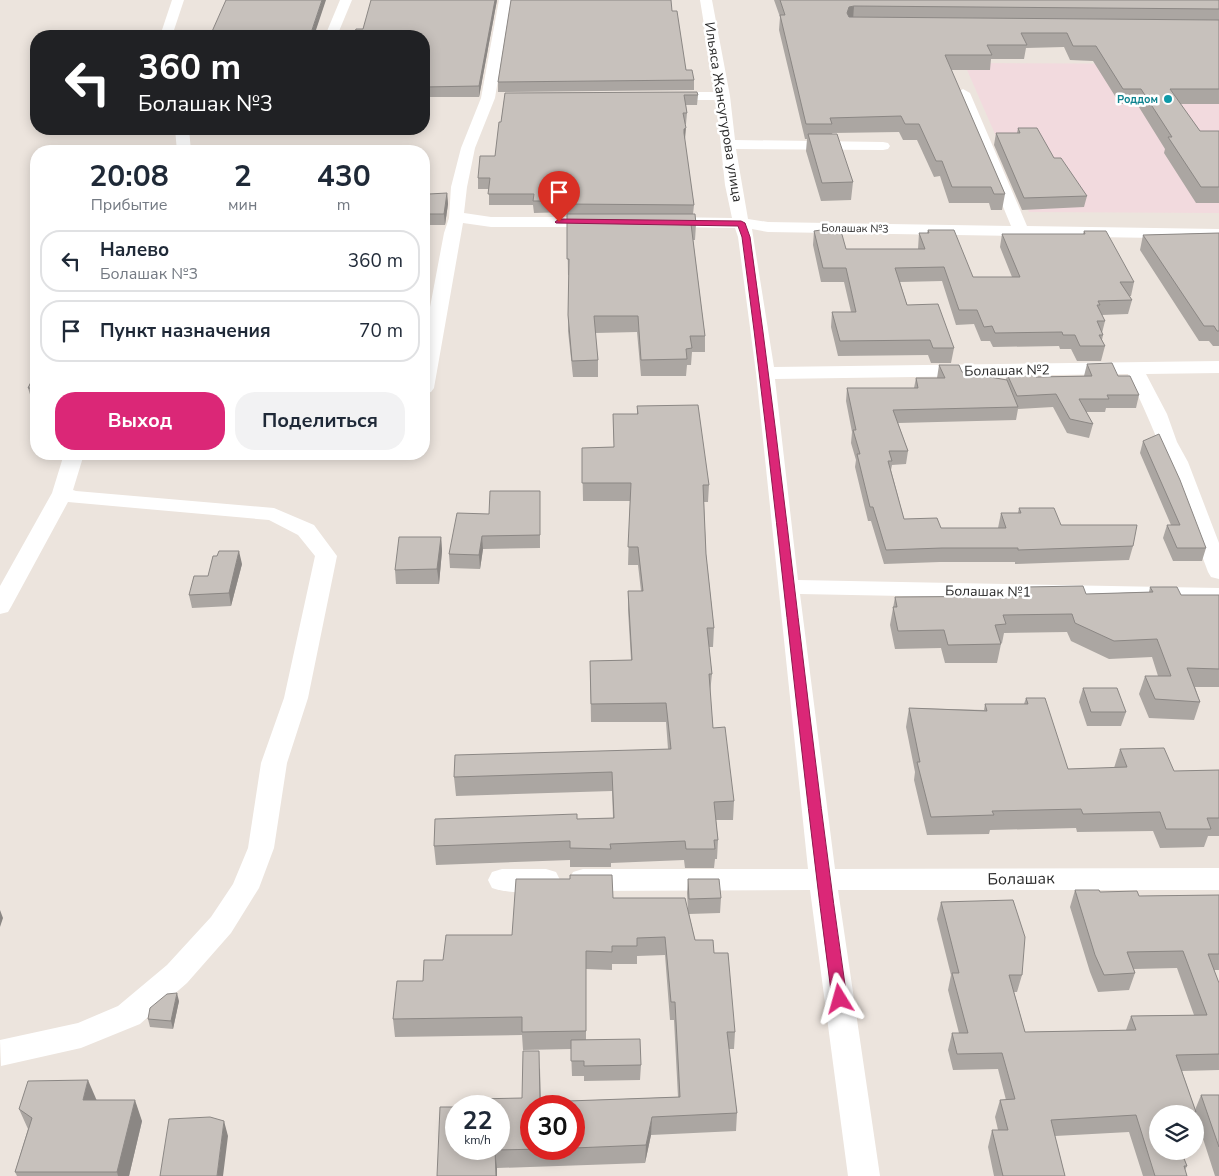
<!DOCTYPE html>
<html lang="ru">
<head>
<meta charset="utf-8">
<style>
	body { margin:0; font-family:"Nunito Sans",sans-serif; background:#f2f2f3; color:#1f2937; height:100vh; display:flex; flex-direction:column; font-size:19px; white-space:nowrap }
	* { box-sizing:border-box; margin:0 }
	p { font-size:16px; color:#747a83 }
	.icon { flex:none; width:28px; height:28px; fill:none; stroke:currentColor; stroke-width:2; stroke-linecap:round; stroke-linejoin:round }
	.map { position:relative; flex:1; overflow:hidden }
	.panel { position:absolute; left:30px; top:145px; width:400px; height:315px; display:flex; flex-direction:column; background:#fff; border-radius:20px; box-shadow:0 2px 12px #0003 }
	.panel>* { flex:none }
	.top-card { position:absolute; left:30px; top:30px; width:400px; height:105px; border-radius:20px; box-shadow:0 2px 12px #0003; background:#202124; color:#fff; overflow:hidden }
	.fabs { position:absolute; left:1149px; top:1105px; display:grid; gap:10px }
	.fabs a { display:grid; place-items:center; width:55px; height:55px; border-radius:50%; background:#fff; box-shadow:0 2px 12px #0003; font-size:25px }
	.speed { position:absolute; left:445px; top:1095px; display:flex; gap:10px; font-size:25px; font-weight:700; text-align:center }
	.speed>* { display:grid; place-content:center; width:65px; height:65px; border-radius:50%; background:#fff; box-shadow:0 2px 12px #0003; line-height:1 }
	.speed small { font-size:12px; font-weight:400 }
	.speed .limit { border:8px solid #d22; background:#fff; color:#111 }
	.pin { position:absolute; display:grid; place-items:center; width:42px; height:42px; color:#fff; margin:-51px -21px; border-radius:50% 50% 50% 0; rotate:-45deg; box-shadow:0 0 5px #0007 }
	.pin .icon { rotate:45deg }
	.me { position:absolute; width:55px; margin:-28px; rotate:352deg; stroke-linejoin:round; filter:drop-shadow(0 0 4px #0008) }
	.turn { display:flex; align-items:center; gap:18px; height:105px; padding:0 25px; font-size:22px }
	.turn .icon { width:65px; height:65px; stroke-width:2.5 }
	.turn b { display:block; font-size:35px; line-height:42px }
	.eta { display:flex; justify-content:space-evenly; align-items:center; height:85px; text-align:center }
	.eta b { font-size:30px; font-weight:700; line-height:35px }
	.cta { display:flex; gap:10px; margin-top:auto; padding:10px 25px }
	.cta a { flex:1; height:58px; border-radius:20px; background:#db2777; color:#fff; font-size:20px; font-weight:700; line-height:58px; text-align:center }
	.cta a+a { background:#f2f2f3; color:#1f2937 }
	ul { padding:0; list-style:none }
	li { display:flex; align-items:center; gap:15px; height:62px; margin:0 10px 8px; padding:0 15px; border:2px solid #e0e1e3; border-radius:20px }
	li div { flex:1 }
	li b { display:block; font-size:19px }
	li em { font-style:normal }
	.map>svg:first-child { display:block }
</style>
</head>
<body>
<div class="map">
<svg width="1219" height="1176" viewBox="0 0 1219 1176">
	<rect width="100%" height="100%" fill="#ece4dd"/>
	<!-- medical -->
	<path fill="#f2dade" d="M964 63 1219 64V213L1029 212Z"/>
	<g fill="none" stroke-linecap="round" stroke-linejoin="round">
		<!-- street -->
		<g fill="#fff" fill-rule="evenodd">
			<path d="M172 0H184L172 36H160Z"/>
			<path d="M340 0H352L337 36H325Z"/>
			<path d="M499 0H511L495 98 475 148 467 187 464 213 491 217H597L603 219 605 222 603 225 597 227H491L463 223 434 388 431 392 424 394V339L444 233 449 218 451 187 461 148 481 98Z"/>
			<path d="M700 0H712L730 96 735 140 883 142 888 143 890 146 888 149 883 150 736 149 748 219 768 222 1011 226 956 93 963 89 970 93 1027 226 1219 229V239L768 232 752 229 774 367 1219 361V373L1146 374 1167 414 1177 442 1188 462 1219 543V579L1211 577 1208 572C1183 505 1159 438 1128 374L775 379 798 580 1219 588V602L800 594 835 869 1219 868V890H838L880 1176H848L810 890 583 891 573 888 569 880 573 872 583 869H808L756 373 738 237 735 228 666 227 660 225 658 222 660 219 666 217 732 218 725 185 716 100H669L662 96 669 92H715Z"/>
			<path d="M175 129H189L191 151H177Z"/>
			<path d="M64 454H84L73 490 76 491 274 508 314 525 337 556 308 698 287 763 274 848 259 888 231 933 187 983 140 1024 81 1048 1 1066 0 1040 78 1023 118 1006 167 965 211 917 233 884 248 848 261 763 284 698 315 556 298 535 269 520 68 502 11 607 8 612 0 614V586L52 493Z"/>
			<path d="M502 869H546L556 872 560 880 556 888C538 894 510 894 492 888L488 880 492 872Z"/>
		</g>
	</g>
	<!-- wall -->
	<g fill="#aba6a2" fill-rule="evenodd">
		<path d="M497 0 479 97H424V36Z"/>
		<path d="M774 0H1219V104H1180L1200 131H1219V203H1196L1164 153 1165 149 1137 104H1120L1093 61 1070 60 1064 47 1026 48 1024 59H991L990 70H951L1005 194 1002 210H991L989 203H949L940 176 934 177 917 140H903L899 132 832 133 853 182 851 200 821 201 806 151 807 139H805L779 30 780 17Z"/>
		<path d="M672 11 686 70 694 80V90L498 92V82Z"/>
		<path d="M505 93 698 95 697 105H686L687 113 686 124H685V139H684L694 205 693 214 696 224 695 240H693L705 336V352H692L691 365H687L686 376H641L637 332 595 333 598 360V377H573L568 331 569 275H568L567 212 534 213 533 205H489V189H478V178L495 156 501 122Z"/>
		<path d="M1018 128 1054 158 1087 196 1084 207 1022 210 994 145 996 133H1017Z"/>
		<path d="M447 193 448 204 445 225H428V214Z"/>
		<path d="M928 230 973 277H1012L1000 247 1002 234H1083L1084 231 1134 282 1131 296H1129L1132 300 1128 314 1102 315 1105 321 1102 333 1103 335 1102 340 1105 346 1101 361H1077L1071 349H1060L1059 346 993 347 990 341H981L974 324 956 325 942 281 900 282 907 305 954 348 951 363H931L928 355 838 356 831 327 832 312H851L844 282H821L813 245 814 231 846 249H918L919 233H927Z"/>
		<path d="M1219 233V346H1213L1209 341H1199L1140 250 1143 235Z"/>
		<path d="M1087 364 1118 376 1139 395 1136 408H1106L1105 412H1086L1093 424 1089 438 1067 433 1053 407 1018 409 1016 420 898 423 908 451 906 464 892 465 891 470 904 519 941 528H998L1001 513H1018L1019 508 1061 525 1133 546 1129 560 1015 564V562H940L884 564 871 521H868L855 467 856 460 851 443 852 432 846 401 847 388H914L916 378H937L939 365 962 372 1006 380 1007 374 1036 377 1084 376Z"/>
		<path d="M36 372V401H32L28 388Z"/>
		<path d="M637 406 709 485 708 502H704L706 554 714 628 713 647H709L712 674 710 693 713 728 734 801 733 820H716L718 840 717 859H715L714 868H685L684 860 611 863V867H570V860L436 865 434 846 577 819 613 818 612 791 456 796 454 777 668 749 666 722H591L590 661 631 660 628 610V591H641L638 565H628L630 501H583L582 448 614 447 613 414H637Z"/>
		<path d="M1143 441 1206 548 1202 561H1173L1163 538 1167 525H1171L1140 453Z"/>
		<path d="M540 504V548L483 549 480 569 450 568 449 554 489 514Z"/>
		<path d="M441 537 442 551 439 584H396L395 570Z"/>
		<path d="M242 564 231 606 192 608 189 595 208 576Z"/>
		<path d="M1024 587 1086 594 1149 592 1150 587 1181 595H1219V687H1195L1200 702 1194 720 1149 718 1139 694 1145 676H1158L1152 657 1109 659 1071 641 1067 632 1004 633 1002 643H1000L1001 644 997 663H945L941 648 895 649 890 625 895 597 1022 596Z"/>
		<path d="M1083 688 1126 712 1121 726H1087L1079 702Z"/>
		<path d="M1026 698 1068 769 1114 768 1120 749 1174 771 1219 770V836H1208L1204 847 1160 848 1153 831 1077 832 1076 828 990 830 989 834 927 835 914 780 915 772 906 727 909 708 984 710 985 704H1024Z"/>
		<path d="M688 879 721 898 720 913 689 914 695 940 714 953 735 1032 734 1049H729L737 1113 736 1131 651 1135 645 1163 497 1168V1176H437L476 1106 522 1098 540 1068 541 1102 678 1097 674 1020H670L665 955 637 956V964H612V970L586 969V1040L641 1065 640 1080 584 1081V1076H572L571 1049 523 1050 522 1035 395 1037 393 1019 423 981 443 960 512 935 613 898 688 911 687 893ZM574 1106V1149H531Z"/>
		<path d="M1075 890 1139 896 1219 895V970H1214L1219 983V1070L1182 1071 1195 1110 1201 1095H1219V1176H1215L1195 1114H1158L1187 1166 1185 1170 1187 1176H1143L1129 1132 1055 1136 1065 1176H994L988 1147 992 1130H998L995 1117 1000 1100H1006L998 1069 953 1070 948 1050 952 1033H959L948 990 951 975 937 919 941 902 1022 975 1017 992H1014L1025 1032 1126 1030 1131 1016 1194 1015 1177 968 1134 969 1135 973 1129 990 1098 992 1090 972 1070 907Z"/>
		<path d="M179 1001 173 1029 150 1027 148 1019Z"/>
		<path d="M96 1100 142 1121 129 1176H17L15 1172 28 1129 19 1109Z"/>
	</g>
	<!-- shaded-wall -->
	<g fill="#8b8784">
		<path d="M322 0H326L314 36H310Z"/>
		<path d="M495 0H497L479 97V86Z"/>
		<path d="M854 6 853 20 848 21 847 13 849 7Z"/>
		<path d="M686 128 685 139 683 140 684 129Z"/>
		<path d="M447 193 448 204 445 225 444 214Z"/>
		<path d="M482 536 483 549 480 569 479 555Z"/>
		<path d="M441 537 442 551 439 584 437 569Z"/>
		<path d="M239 551 242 564 231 606 229 593Z"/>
		<path d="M0 910 3 918 0 927Z"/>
		<path d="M177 993 179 1001 173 1029 171 1021Z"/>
		<path d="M88 1080 97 1101 83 1100Z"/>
		<path d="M135 1100 142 1121 129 1176H118L117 1172Z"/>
		<path d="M652 1117 651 1135 645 1163 646 1145Z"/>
		<path d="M224 1121 228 1136 223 1176H217Z"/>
		<path d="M495 1150 497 1168V1176H496Z"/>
	</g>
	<!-- building -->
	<g fill="#c7c1bc" stroke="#8b8784">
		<path d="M226 0H322L310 36H210Z"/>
		<path d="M371 0H495L479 86 424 87V36H353L356 29H363Z"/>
		<path d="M511 0H671L672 11H677L686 70H692L694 80 498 82Z"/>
		<path d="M780 0H1219V9L854 6 849 7 847 13 849 17 1219 20V89H1170L1200 131H1219V187H1201L1168 137H1172L1141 89H1123L1096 46H1073L1067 33H1021L1027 45H987L992 55H945L1005 194H994L991 187H952L942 161H936L919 124H905L901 116 830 118 832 124H806L780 15H785Z"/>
		<path d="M697 92 698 95H684L687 113H683L686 128 684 129V133L694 205 566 204V201H533L534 194H488L490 178H478L480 156H495L499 122H501L505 93Z"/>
		<path d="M1018 128H1037L1054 158H1061L1087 196 1024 198 996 133H1020Z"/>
		<path d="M808 134H837L853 182 822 183Z"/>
		<path d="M447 193 444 214H428L429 194Z"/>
		<path d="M567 214H695L696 224H691L705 336H690L692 348 686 349 687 359 641 360 638 316H594L598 360 572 361 568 315 569 259H567Z"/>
		<path d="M828 229 841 231 846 249H925L919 233H929L928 230H954L973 277H1020L1002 234H1085L1084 231H1106L1134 282H1120L1132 300 1098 301 1100 305H1097L1105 321H1097L1103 335H1099L1105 346H1080L1075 335H1063L1062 332 995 333 992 326 984 327 977 310H959L944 267 895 268 907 305 938 304 954 348H933L930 340 840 341 832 312H856L846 268H823L814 231Z"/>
		<path d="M1219 233V331H1217L1214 326H1204L1143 235Z"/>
		<path d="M1112 363 1118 376H1130L1139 395H1107L1109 399H1079L1093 424 1070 419 1056 394 1017 396 1007 374 1034 373 1036 377 1092 376 1087 364Z"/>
		<path d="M939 365H959L962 372 1007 380 1018 407 893 410 908 451H889L892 461H888L904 519 937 518 941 528H1006L1001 513H1021L1019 508H1054L1061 525H1137L1133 546 1018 550V548H942L886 550 873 507H870L857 454H860L853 430H856L847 388H918L916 378H945Z"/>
		<path d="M36 372V388H28Z"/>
		<path d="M698 405 709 485H703L706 554 714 628H707L712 674H709L713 728 725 727 734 801 714 802 718 840H714L715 849H686L685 841 610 844 611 849 570 848V841L434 846 435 819 577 814V819L614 818 612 772 454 777 455 755 671 749 666 703 591 704 590 661 632 660 628 591H643L638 547H628L631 483H582V448L614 447 613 414H638L637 406Z"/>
		<path d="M1159 434 1180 480 1206 548H1177L1167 525H1180L1143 441Z"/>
		<path d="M490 491H540V535L482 536 479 555 449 554 457 513 489 514Z"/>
		<path d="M399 537H441L437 569 395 570Z"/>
		<path d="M219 551H239L229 593 189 595 194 576H208L213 556H217Z"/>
		<path d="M1083 586 1086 594 1153 592 1150 587H1177L1181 595H1219V669L1187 668 1200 702 1155 699 1145 676H1171L1157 639 1114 641 1075 623 1072 614 1003 615 1006 624 995 625 1001 644 948 645 944 630 898 631 893 607H897L895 597 1028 596 1024 587Z"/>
		<path d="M1083 688H1117L1126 712H1091Z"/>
		<path d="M1026 698H1045L1068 769 1127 767 1120 749 1164 748 1174 771 1219 770V818H1207L1211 829H1166L1160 812 1083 814 1081 809 992 811 994 815 931 817 917 762H920L909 708 987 711 985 704H1028Z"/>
		<path d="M570 875H612L613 898H685L695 940H713L714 953H728L735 1032H727L737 1113 652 1117 646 1145 574 1148V1106H531V1149H544L495 1150 496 1176H437L440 1107H456V1149H499V1106H469H476V1099L522 1098 523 1051H539L540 1102 680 1097 675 1002H671L665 937 637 938V946H612V952L586 951V1031L522 1032V1017L393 1019 397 981H423L424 960H443L446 935H512L516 879H570Z"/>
		<path d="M688 879H719L721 898 689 899Z"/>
		<path d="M1075 890H1099L1100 892 1137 891 1139 896 1219 895V954H1208L1219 983V1054L1176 1055 1196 1112 1158 1114V1151H1181L1187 1166H1184L1187 1176H1155L1136 1115 1051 1120 1065 1176H1003L992 1130H1008L1000 1100 1015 1099 1002 1053 957 1054 952 1033H968L952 973H959L941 902 1013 900 1025 937 1022 975H1009L1025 1032 1136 1030 1131 1016 1207 1015 1183 951 1127 952 1135 973 1104 975 1095 955Z"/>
		<path d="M177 993 171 1021 148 1019 150 1008 167 994Z"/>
		<path d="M640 1039 641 1065 584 1066V1061H571V1040Z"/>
		<path d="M88 1080 83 1100H135L117 1172H15L32 1118 19 1109 28 1081Z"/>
		<path d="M1201 1095H1219V1147Z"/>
		<path d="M210 1117 224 1121 217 1176H160L169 1119Z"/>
	</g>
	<!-- route -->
	<path fill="#db2777" stroke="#8e194d" d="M559 219 741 221 745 223 750 237C786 490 810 745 847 999L845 1003 840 1005 834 1003 832 999C798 745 776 490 742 237L738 226 556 223 555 222Z"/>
	<!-- markers -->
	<circle fill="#0f9aa8" stroke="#fff" stroke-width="2" cx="1168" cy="99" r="5"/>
	<g text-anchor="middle" stroke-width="5" stroke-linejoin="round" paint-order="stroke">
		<!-- far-culture labels -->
		<g font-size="11" font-weight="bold" fill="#0d838f" stroke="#fff" text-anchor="end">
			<text x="1158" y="103">Роддом</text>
		</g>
		<!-- far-street labels -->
		<g font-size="11" fill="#2a2a2a" stroke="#fff">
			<text transform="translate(855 228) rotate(1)" y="4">Болашак №3</text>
		</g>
		<!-- street labels -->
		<g font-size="14" fill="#2a2a2a" stroke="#fff">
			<text transform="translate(724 112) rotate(81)" y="5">Ильяса Жансугурова улица</text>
			<text transform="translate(1007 370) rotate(-1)" y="5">Болашак №2</text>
			<text transform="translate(988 591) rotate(1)" y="5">Болашак №1</text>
		</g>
		<!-- near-street labels -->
		<g font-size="16" fill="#2a2a2a" stroke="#fff">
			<text transform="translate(1021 878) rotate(-1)" y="6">Болашак</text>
		</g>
	</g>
</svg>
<div class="fabs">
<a><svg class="icon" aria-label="layers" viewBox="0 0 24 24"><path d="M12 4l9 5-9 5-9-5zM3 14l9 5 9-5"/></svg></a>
</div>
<div class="speed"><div>22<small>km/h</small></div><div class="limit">30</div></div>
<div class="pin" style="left:559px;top:222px;background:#d93025"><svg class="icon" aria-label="arrive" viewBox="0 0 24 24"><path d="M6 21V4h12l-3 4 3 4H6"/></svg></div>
<svg class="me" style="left:840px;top:999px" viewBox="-20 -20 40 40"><path d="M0-17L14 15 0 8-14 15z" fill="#db2777" stroke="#fff" stroke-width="4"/></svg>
<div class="top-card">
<div class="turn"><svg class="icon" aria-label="left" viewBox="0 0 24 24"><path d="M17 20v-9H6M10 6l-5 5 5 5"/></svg><div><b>360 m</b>Болашак №3</div></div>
</div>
<section class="panel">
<div class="eta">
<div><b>20:08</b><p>Прибытие</p></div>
<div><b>2</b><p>мин</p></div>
<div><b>430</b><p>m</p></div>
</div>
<ul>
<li><svg class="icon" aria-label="left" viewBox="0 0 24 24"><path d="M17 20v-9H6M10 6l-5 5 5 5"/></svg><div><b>Налево</b><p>Болашак №3</p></div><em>360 m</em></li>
<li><svg class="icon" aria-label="arrive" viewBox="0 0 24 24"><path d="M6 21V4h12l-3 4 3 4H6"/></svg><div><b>Пункт назначения</b></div><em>70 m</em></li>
</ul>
<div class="cta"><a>Выход</a><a>Поделиться</a></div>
</section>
</div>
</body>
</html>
